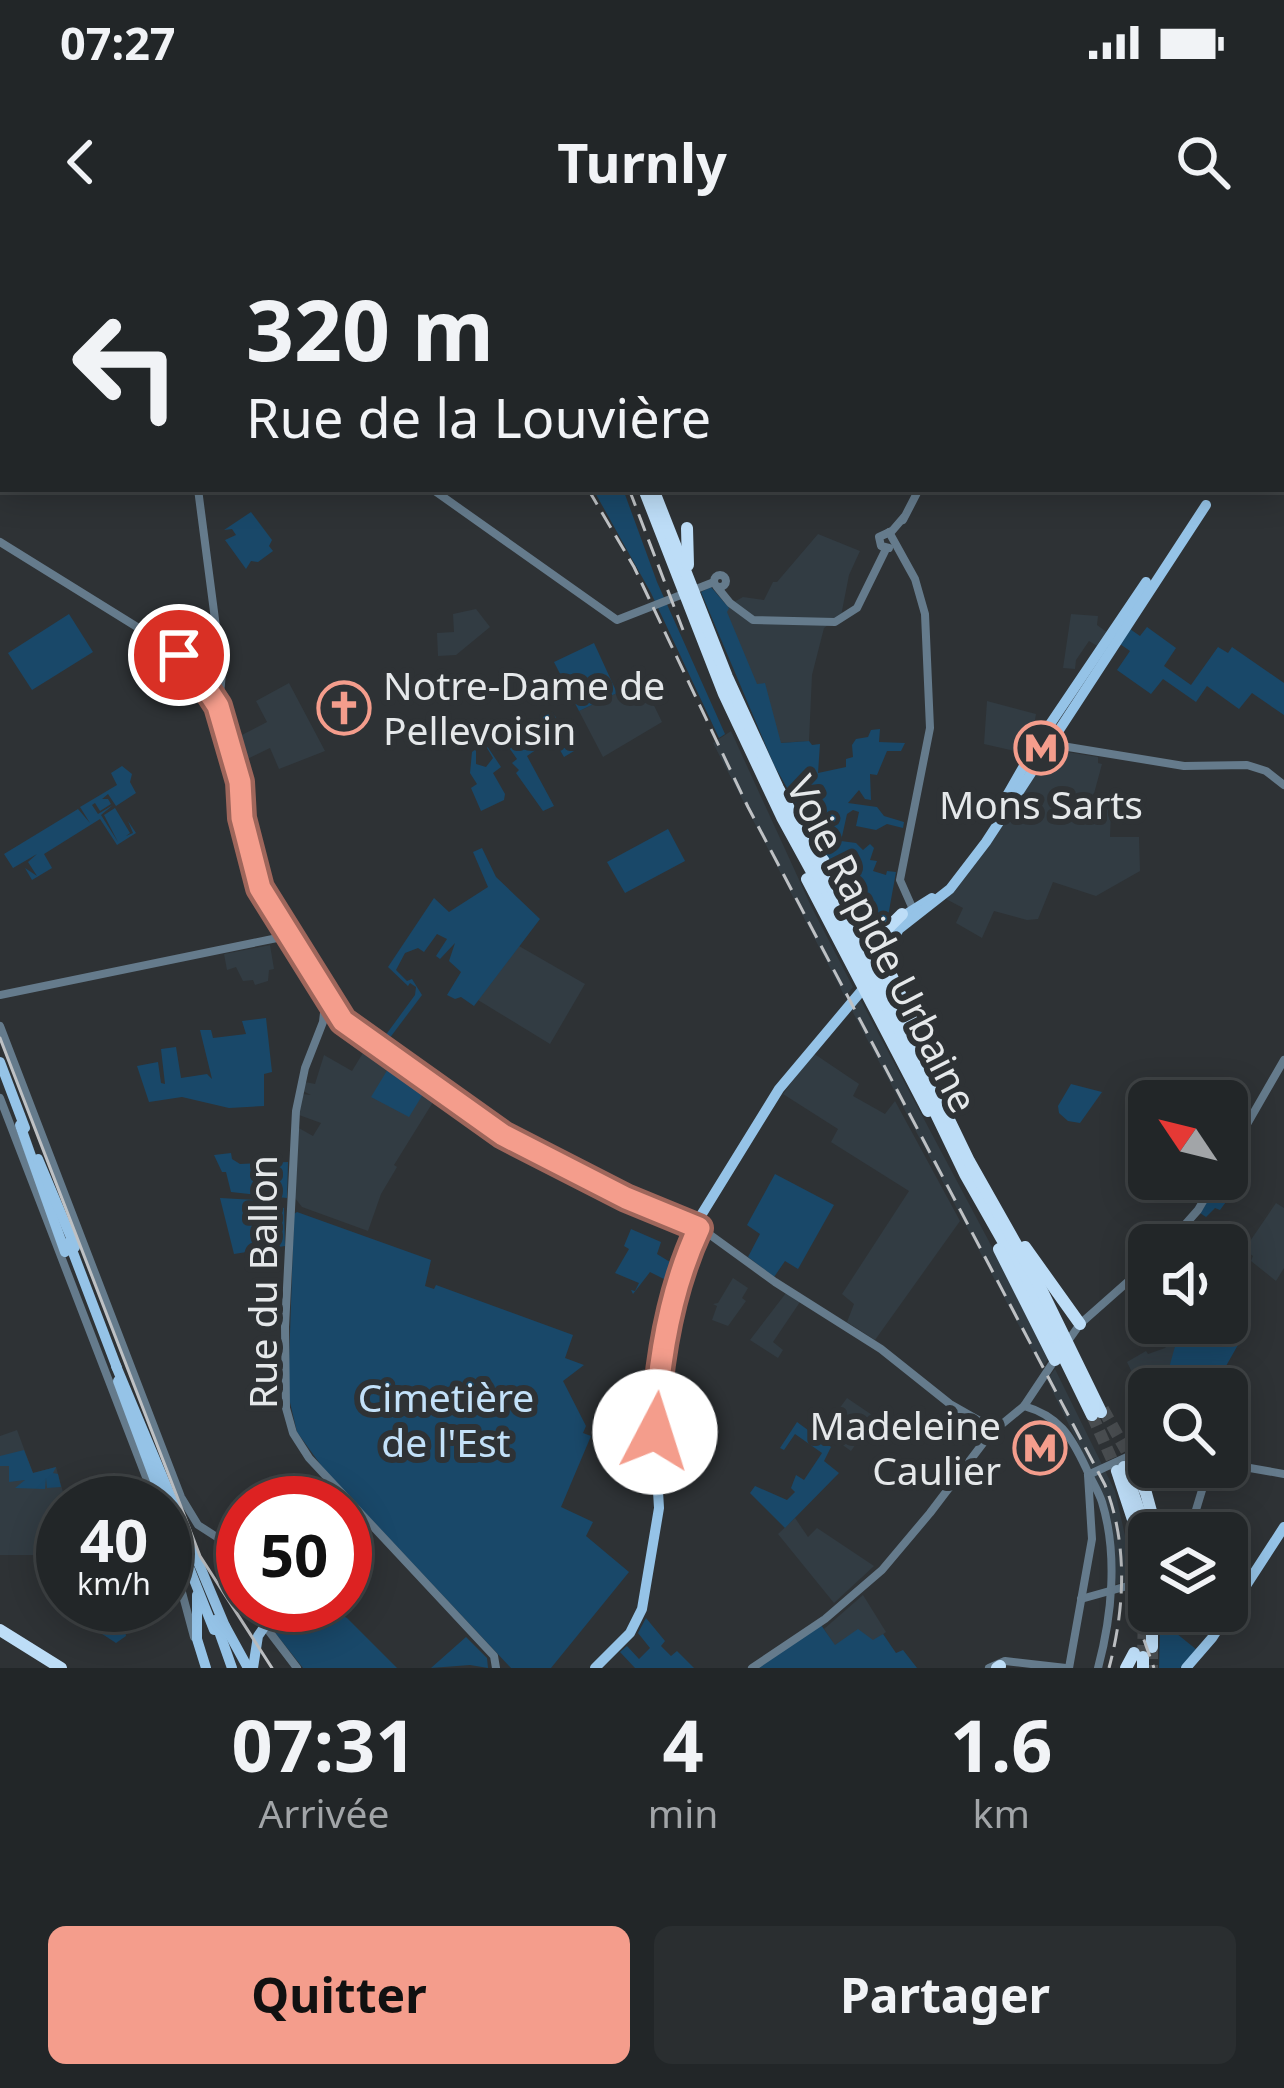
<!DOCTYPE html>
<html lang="fr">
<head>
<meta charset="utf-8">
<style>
	body { margin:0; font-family:"Noto Sans",sans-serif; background:#2a2e30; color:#f1f3f6; height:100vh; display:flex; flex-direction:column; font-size:45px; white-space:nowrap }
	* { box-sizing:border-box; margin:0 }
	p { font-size:39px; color:#a2a5a8 }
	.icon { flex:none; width:66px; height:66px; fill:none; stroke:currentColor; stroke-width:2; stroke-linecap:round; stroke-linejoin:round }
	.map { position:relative; height:1428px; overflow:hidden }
	.panel { display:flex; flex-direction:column; background:#222628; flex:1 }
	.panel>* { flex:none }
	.top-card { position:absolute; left:0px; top:0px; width:1284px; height:252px; box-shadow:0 6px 30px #0003,0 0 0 3px #3f4345; background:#222628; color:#f1f3f6; overflow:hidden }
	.needle { width:78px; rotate:305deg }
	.tools { position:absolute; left:1128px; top:840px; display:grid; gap:24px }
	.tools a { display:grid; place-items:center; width:120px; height:120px; border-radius:18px; background:#222628; box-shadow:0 6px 30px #0003,0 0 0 3px #3f4345; font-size:60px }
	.speed { position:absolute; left:36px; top:1236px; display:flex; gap:24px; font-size:60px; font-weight:700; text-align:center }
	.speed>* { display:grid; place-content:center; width:156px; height:156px; border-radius:50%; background:#222628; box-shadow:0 6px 30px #0003,0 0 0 3px #3f4345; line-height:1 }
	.speed small { font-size:30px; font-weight:400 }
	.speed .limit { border:18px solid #d22; background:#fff; color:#111 }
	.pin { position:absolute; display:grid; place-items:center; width:102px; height:102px; color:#fff; margin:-51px; border:6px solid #fff; border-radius:50%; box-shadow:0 3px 12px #0007 }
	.me { position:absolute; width:132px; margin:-66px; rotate:5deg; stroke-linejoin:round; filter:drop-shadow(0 0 9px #0008) }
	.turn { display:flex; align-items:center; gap:42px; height:252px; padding:0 48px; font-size:54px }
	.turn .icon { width:156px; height:156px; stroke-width:2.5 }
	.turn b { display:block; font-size:84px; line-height:102px }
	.eta { display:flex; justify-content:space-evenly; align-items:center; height:204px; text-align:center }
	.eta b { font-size:72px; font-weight:700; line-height:84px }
	.button { display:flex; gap:24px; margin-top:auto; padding:24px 48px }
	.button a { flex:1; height:138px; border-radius:18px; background:#f49d8c; color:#111; font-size:48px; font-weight:700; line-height:138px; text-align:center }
	.button a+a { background:#2a2e30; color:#f1f3f6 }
	.status { display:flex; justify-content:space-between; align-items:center; height:84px; padding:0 60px; background:#222628; direction:ltr }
	.status svg { height:33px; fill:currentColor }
	header { display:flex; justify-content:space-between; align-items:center; height:156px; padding:0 48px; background:#222628; font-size:54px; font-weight:700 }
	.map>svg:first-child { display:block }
</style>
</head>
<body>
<div class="status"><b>07:27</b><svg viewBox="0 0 49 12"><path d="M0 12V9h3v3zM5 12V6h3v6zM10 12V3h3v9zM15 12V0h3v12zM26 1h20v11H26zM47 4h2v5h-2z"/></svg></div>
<header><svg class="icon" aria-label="back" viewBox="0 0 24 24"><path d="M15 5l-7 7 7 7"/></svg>Turnly<svg class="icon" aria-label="search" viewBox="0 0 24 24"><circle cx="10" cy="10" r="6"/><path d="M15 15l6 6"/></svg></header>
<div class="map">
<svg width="1284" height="1428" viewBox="0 0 1284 1428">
	<rect width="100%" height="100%" fill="#2e3235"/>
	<!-- built -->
	<g fill="#323c43">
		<path d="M818 294 860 311 849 335 841 376 824 388 812 435 809 501 779 503 723 368 743 357 764 360 773 342H777Z"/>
		<path d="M476 369 490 387 456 415 438 416 437 393 454 392 453 374Z"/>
		<path d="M1071 374 1098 376 1097 385 1108 393 1099 407 1089 401 1076 420 1075 429 1063 428Z"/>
		<path d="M642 441 662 482 603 517 579 471Z"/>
		<path d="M289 443 325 511 279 529 270 508 239 523 232 500 267 482 256 461Z"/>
		<path d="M987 461 1036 474 1031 503 1026 500 1019 512 984 504Z"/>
		<path d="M731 491 811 666 853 747 845 757 713 503Z"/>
		<path d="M1054 510 1098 517V523L1102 524 1092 561 1111 571 1110 597H1139L1140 631 1096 656 1053 642 1038 679 1027 680 994 671 982 698 956 683 963 668 946 659Z"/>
		<path d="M270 705 274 729 269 730 268 741 255 745 253 740 243 741 236 727 227 730 224 714Z"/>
		<path d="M519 706 585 744 550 804 478 760Z"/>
		<path d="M859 757 1026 1071 1049 1117 1042 1129 850 767Z"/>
		<path d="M369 803 438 854 394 925 397 927 381 954 368 991 302 967 295 958 297 887 313 896 321 883 299 875 302 854 311 855 303 851 305 842 315 844 324 815 352 831Z"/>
		<path d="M813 813 859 844 853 856 885 874 895 861 960 981 875 1100 847 1082 854 1064 842 1054 909 951 831 902 838 889 783 854Z"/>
		<path d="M1276 963 1284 968V1028L1276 1041 1251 1021 1253 1016 1244 1010Z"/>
		<path d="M733 1038 748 1048 742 1058 746 1061 728 1086 712 1080 717 1066 713 1064 718 1063Z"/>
		<path d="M786 1053 800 1062 773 1102 783 1110 778 1118 750 1100Z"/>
		<path d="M1172 1099 1177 1103 1168 1140 1163 1149H1149L1148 1165 1127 1122 1146 1111 1148 1114 1165 1108Z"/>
		<path d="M1055 1129 1115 1251 1135 1340 1116 1344 1112 1297 1092 1232 1047 1140Z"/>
		<path d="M847 1158 875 1177 851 1211 823 1191Z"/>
		<path d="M17 1190 33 1233 56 1227 66 1263H63V1310L48 1315H0V1196Z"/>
		<path d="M795 1278 808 1297 817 1288 874 1326 834 1363 778 1294Z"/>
		<path d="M863 1355 886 1392 874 1401 835 1406 824 1389Z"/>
	</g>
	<!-- green -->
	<g fill="#194869">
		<path d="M593 249H623L657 342 725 494 719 498 651 353Z"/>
		<path d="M251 272 272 300 269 306 273 311 258 322 251 321 246 329 225 300 236 295 232 289 224 290Z"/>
		<path d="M711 347 729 368 727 372 757 444 765 443 781 503 809 501 812 505 820 504 818 533 846 527V519L853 517 852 505 856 499 868 497 871 490 880 489 879 502 905 503 901 511H887L877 535 870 534 871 560 865 559 859 550 848 563 877 567 884 576 904 582 903 588 887 584 876 590 856 586 859 572 853 570 847 574 841 601 856 603 863 610 870 604 874 608 870 620 877 621 873 631 886 635 887 631 896 632 887 682 874 689 866 686 774 525 701 352Z"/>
		<path d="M69 374 93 412 32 450 8 413Z"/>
		<path d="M1147 387 1176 408 1164 426 1191 445 1218 407 1228 413 1232 407 1284 443V475L1252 453 1239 469 1207 446 1196 462 1163 439 1151 454 1117 430 1130 411 1120 404 1130 389 1140 396Z"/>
		<path d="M594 403 617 453 579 471 554 422Z"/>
		<path d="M552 472 557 479 552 474 547 477 558 500 565 498 564 490 574 511 564 517 553 498 527 516 554 566 543 571 516 533 519 530 512 523 517 519 505 502 500 505 497 502Z"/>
		<path d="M485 503 501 527 493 533 505 554 504 560 481 571 471 548 477 544 470 533 472 512 476 509V524L486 527 493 518 487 508 478 511Z"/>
		<path d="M122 526 132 534 130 542 136 553 116 566 108 554 102 559H108L111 564 100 571 95 563 92 565 98 574 113 565 101 575 118 602 104 575 115 568 130 593 126 596 133 593 128 581 136 593 117 605 100 579 44 614 52 628 32 640 25 628 37 636 28 622 37 614 13 628 4 614 78 569 90 583 80 567 117 545 111 533Z"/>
		<path d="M668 589 685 621 625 653 607 622Z"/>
		<path d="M482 608 496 637 540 679 474 766 461 757 455 759 447 755 461 732 449 721 455 703 440 719 436 716 447 699 437 694 424 712 418 708 405 713 396 730 407 741 412 739 422 755 389 799 385 796 415 755 416 747 410 743 408 746 388 727 434 658 449 672 488 647 473 612Z"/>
		<path d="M266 778 272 832 264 834V866L229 868 182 857 149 862 137 826 158 822 161 843 165 844 161 809 176 807 181 838 207 834 212 839 200 790H211L213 798 246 794 242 781Z"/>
		<path d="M394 819 428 846 409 877 371 857Z"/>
		<path d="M1071 844 1102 852 1080 883 1068 881 1059 873 1058 866Z"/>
		<path d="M1237 908 1243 912 1238 922 1248 932 1220 970 1215 968 1206 977 1200 973 1220 939H1227V926Z"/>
		<path d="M231 913 232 919 240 924 288 922 287 958 231 952 226 932H222L214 915Z"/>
		<path d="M775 934 834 965 798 1029 785 1021 774 1037 748 1017 760 994 747 985Z"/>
		<path d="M220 958 257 960 284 968 285 1006 234 1014Z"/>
		<path d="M297 972 431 1020 425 1046 434 1049 436 1045 573 1095 565 1118 584 1125 563 1141 586 1186 583 1193 591 1196 561 1267 593 1282 586 1296 629 1332 551 1428H511L323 1228 297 1192 288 1154 294 974Z"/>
		<path d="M631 989 661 1002 657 1014 670 1022 666 1040 650 1032 633 1054 631 1050 635 1051 639 1043 615 1033 629 1009 624 1006Z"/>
		<path d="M1227 1082 1243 1096 1213 1149H1163L1176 1103 1172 1099 1167 1106 1151 1084Z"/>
		<path d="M797 1182 831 1207 824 1221 839 1233 785 1288 750 1253 755 1246 787 1260 795 1252 791 1248 796 1235 804 1240 822 1213 795 1194 784 1210 780 1208Z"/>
		<path d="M24 1210 33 1233 56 1227 53 1233 58 1234 61 1247 47 1248 46 1238 45 1249 15 1248 25 1240 9 1242V1226H0V1216Z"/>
		<path d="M78 1365H121L126 1396 116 1403 90 1386Z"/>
		<path d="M275 1365H323L347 1378 397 1428H303L268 1384Z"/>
		<path d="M646 1378 665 1401 661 1406 671 1416 677 1411 694 1428H635L620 1412 627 1406 639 1419 650 1408 638 1393Z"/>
		<path d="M821 1385 835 1405 858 1389 873 1400 883 1394 896 1413 903 1410 917 1428H757Z"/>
		<path d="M1166 1385 1197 1410 1180 1428H1159L1160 1390Z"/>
		<path d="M466 1397 487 1418 488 1428 470 1425 431 1428Z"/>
	</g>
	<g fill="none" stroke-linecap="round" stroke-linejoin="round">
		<!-- highway-tunnel -->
		<g stroke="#494d50" stroke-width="12" stroke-dasharray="12 6" stroke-linecap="butt">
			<path d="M1103 1169 1133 1223"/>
			<path d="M1092 1175 1117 1231"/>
			<path d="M1152 1407V1428"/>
			<path d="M1143 1417 1144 1371"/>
		</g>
		<!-- minor -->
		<g stroke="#657b8c" stroke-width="8">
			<path d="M999 3 1000 0"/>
			<path d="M0 188 3 185"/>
			<path d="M198 249 222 433 219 465"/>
			<path d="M432 249 617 380 714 342"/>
			<path d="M903 280 919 249"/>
			<path d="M889 292 915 339 925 374 930 488 900 640 912 667"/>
			<path d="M0 302 158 400 195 431 218 466 240 543 241 578 260 648 346 783 517 902 635 963 702 989 775 1042 881 1109 950 1164 994 1189"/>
			<path d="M889 308 881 306 879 297 892 291 904 277"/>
			<circle cx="720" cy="341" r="6"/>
			<path d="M717 347 730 363 753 380 835 382 857 368 886 309"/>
			<path d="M1053 500 1062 506 1184 526 1247 525 1266 531 1284 545"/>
			<path d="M0 755 287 696"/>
			<path d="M326 755 323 782 305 828 296 871 285 1087 286 1168 293 1193 309 1218 494 1416 496 1428"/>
			<path d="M0 786 181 1257 198 1285 243 1314"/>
			<path d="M0 858 156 1263"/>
			<path d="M1227 919 1284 820"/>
			<path d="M1167 1005 1198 970 1216 939"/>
			<path d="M1068 1101 1080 1084 1149 1023"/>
			<path d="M1024 1166C1059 1176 1071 1196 1086 1228 1091 1240 1098 1250 1102 1262 1118 1314 1112 1376 1098 1428"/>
			<path d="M1227 1224 1284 1234"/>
			<path d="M1088 1235 1149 1207"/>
			<path d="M165 1289 194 1397"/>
			<path d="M1189 1293 1209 1227"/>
			<path d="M1081 1359 1149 1340"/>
			<path d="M267 1365 265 1386 297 1428"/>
			<path d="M752 1428 825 1379 882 1330 930 1273 990 1194 1024 1166 1056 1118"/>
			<path d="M989 1428 1005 1421 1066 1428"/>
			<path d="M1069 1428 1092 1299 1088 1235"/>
		</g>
		<!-- major -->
		<g stroke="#95c3e7" stroke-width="10">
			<path d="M1281 159 1284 155"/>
			<path d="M997 573 1036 505 1146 342"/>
			<path d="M897 680 932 658"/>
			<path d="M884 717 899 689 950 649 986 602 1206 265"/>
			<path d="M0 822 25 888"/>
			<path d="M20 885 65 1012"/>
			<path d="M38 919 75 1007"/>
			<path d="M69 1002 117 1128"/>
			<path d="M116 1126 227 1391"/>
			<path d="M118 1141 163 1262"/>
			<path d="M173 1287 214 1390"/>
			<path d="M197 1355V1399L206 1428"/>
			<path d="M215 1380 232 1428"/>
			<path d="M225 1386 248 1428"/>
			<path d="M253 1428 258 1396 265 1386"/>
			<path d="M595 1428 630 1393 642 1369 659 1268 655 1201 659 1143 686 1009 700 977 779 849 868 743"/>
			<path d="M1186 1428 1212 1398 1284 1287"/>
		</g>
		<!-- highway -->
		<g stroke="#bdddf7" stroke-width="12">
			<path d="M579 0 580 3"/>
			<path d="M588 0 589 3"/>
			<path d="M644 249 724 454 782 577 875 747 965 934 1033 1054 1092 1175"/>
			<path d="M653 249 727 437 778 548 882 741 969 921 1038 1043 1101 1172"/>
			<path d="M687 288 688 325"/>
			<path d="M823 620 880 723"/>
			<path d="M807 639 928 871"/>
			<path d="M866 692 880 696 902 674"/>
			<path d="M886 714 887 726 945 852"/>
			<path d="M1025 1007 1080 1084"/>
			<path d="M999 1009 1055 1120"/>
			<path d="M1133 1223 1146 1253 1157 1293"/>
			<path d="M1124 1227 1148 1297"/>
			<path d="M1117 1231 1140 1301 1144 1371"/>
			<path d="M0 1390 61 1428"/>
			<path d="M1152 1407V1371"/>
			<path d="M1143 1417V1428"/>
			<path d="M997 1428 1000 1426"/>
			<path d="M1126 1428 1134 1413"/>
		</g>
		<!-- tram -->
		<g stroke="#bec1c4" stroke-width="3">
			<path d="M0 104 3 103"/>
			<path d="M0 798 200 1316 272 1428"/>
		</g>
		<!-- rail -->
		<g stroke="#bec1c4" stroke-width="3" stroke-dasharray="18 9" stroke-linecap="butt">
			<path d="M555 0 556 3"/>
			<path d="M359 3 363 0"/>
			<path d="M0 112 3 111"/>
			<path d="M588 249 634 327 748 567 1105 1245C1128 1304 1125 1368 1109 1428"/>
			<path d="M629 249 683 390"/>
			<path d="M1132 1347 1138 1383 1154 1428"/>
		</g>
	</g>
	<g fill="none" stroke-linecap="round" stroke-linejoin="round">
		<!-- route casing -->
		<g stroke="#9f665b" stroke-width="30">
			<path id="route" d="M179 415 193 428 218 466 240 542 242 578 260 648 343 781 503 895 626 958 699 988C670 1050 658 1123 655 1192"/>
		</g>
		<!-- route -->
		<use href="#route" stroke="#f49d8c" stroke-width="21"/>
	</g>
	<!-- icons -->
	<defs>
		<g id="church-ring" transform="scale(2.7)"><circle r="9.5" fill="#2e3235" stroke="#f49d8c" stroke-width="1.5"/><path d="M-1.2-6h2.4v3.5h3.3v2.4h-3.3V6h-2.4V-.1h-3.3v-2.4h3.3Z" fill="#f49d8c"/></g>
		<g id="metro-ring" transform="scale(2.7)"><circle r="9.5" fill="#2e3235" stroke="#f49d8c" stroke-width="1.5"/><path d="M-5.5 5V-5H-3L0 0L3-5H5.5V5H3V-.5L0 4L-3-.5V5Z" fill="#f49d8c"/></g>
	</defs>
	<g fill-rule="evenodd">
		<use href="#church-ring" x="344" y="468"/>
		<use href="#metro-ring" x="1041" y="508"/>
		<use href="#metro-ring" x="1040" y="1208"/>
	</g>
	<g text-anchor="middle" stroke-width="12" stroke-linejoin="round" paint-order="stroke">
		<!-- poi labels -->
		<g font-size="39" fill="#e5e8ea" stroke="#2e3235" text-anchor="start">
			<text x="383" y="460">Notre-Dame de<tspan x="383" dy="45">Pellevoisin</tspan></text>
			<text x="1041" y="579" text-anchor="middle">Mons Sarts</text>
			<text x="1001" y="1200" text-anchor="end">Madeleine<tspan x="1001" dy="45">Caulier</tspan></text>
		</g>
		<!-- street labels -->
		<g font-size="39" fill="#e5e8ea" stroke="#2e3235">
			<text transform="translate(882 704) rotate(63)" y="14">Voie Rapide Urbaine</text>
			<text transform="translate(263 1042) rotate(-90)" y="14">Rue du Ballon</text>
		</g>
		<!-- park labels -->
		<g font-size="39" fill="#c3e1f9" stroke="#2e3235">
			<text x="446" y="1172">Cimetière<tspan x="446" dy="45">de l'Est</tspan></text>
		</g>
	</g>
</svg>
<div class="tools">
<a><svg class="needle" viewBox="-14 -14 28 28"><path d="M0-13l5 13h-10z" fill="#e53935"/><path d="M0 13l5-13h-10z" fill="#a2a5a8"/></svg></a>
<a><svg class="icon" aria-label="sound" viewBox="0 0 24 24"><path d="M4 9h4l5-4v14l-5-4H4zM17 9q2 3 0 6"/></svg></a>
<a><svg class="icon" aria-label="search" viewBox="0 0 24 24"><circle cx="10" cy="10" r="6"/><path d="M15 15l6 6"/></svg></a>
<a><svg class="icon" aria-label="layers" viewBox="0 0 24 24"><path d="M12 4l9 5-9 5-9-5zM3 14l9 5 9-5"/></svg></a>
</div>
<div class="speed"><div>40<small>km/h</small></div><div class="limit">50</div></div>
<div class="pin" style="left:179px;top:415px;background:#d93025"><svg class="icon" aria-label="arrive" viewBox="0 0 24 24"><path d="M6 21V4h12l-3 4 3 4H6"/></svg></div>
<svg class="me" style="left:655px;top:1192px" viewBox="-20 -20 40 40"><circle r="19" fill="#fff"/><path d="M0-13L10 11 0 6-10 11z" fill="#f49d8c"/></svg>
<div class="top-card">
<div class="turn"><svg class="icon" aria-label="left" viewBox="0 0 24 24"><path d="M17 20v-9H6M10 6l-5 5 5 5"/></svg><div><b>320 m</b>Rue de la Louvière</div></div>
</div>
</div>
<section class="panel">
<div class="eta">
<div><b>07:31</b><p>Arrivée</p></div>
<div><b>4</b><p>min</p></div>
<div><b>1.6</b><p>km</p></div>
</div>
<div class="button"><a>Quitter</a><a>Partager</a></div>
</section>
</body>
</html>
